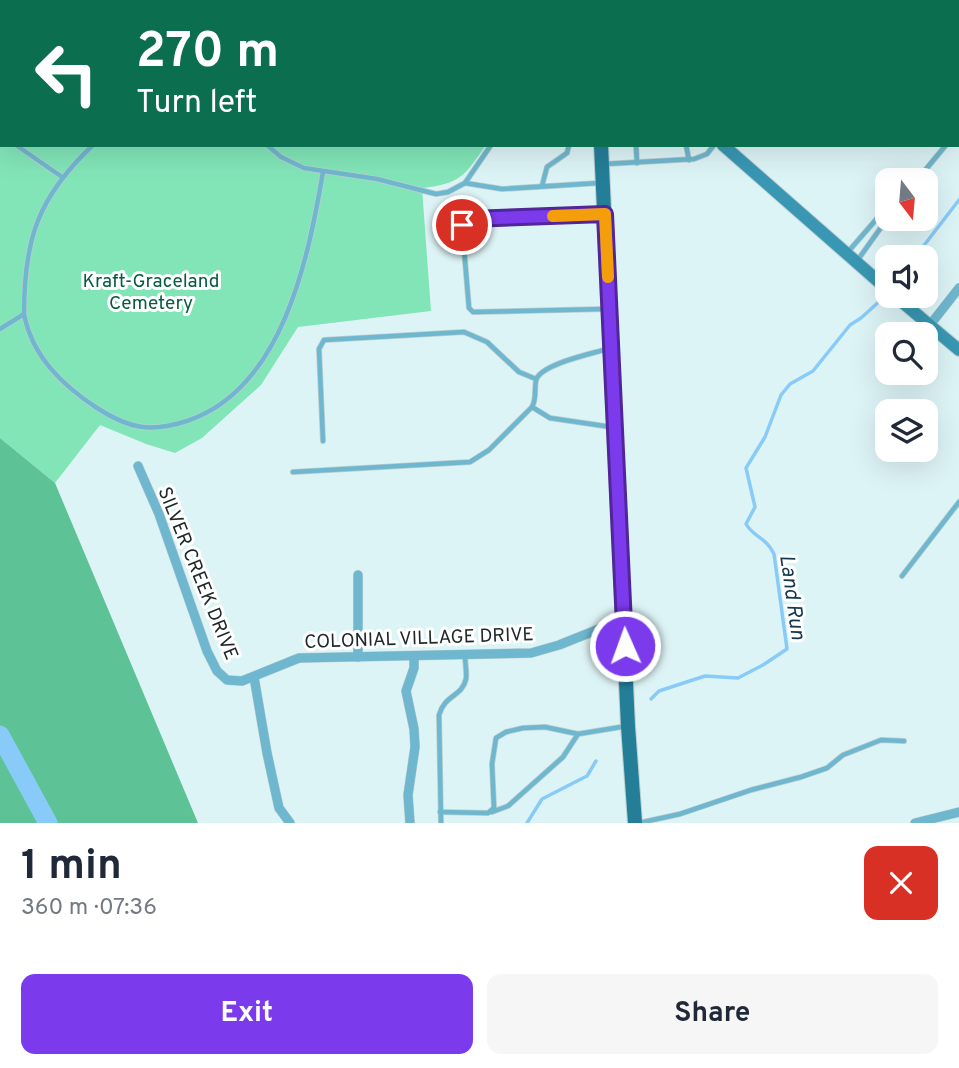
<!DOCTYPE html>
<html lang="en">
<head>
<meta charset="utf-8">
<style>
	body { margin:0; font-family:Overpass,sans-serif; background:#f6f6f7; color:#1f2937; height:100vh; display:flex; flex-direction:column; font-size:26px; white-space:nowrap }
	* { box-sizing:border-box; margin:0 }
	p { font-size:23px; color:#747a83 }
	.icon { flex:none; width:38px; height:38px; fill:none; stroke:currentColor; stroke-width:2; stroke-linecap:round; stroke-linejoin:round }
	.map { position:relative; height:823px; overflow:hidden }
	.panel { display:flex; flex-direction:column; background:#fff; flex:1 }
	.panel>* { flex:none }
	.top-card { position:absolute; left:0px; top:0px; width:959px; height:147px; box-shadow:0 7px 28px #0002; background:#0b6e4f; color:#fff; overflow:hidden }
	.needle { width:46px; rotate:164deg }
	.tools { position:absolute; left:875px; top:168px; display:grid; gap:14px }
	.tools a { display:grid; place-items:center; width:63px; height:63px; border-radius:14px; background:#fff; box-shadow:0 7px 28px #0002; font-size:35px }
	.pin { position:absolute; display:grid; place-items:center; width:60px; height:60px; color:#fff; margin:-30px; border:4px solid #fff; border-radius:50%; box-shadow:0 2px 7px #0007 }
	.me { position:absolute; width:77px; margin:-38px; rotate:358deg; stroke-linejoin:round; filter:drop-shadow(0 0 5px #0008) }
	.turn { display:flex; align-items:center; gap:24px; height:147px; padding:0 21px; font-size:32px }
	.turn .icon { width:91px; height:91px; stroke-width:2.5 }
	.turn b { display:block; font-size:49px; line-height:60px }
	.round { display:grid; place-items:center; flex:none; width:74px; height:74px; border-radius:14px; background:#f6f6f7 }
	.head { display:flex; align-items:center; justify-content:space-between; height:119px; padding:0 21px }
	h1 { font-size:42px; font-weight:700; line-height:52px }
	.primary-button { display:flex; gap:14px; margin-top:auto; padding:14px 21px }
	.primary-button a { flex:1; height:80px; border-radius:14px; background:#7c3aed; color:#fff; font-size:28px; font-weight:700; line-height:80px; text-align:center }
	.primary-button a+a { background:#f6f6f7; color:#1f2937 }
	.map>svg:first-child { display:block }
</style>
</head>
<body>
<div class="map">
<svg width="959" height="823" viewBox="0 0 959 823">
	<rect width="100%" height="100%" fill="#ddf4f6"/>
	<!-- green -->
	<path fill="#82e5b8" d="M0 0H509L511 2H2V145H486C465 175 461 184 422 188L431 311 298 327 261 385 202 438 175 453 146 444 100 425 55 483 0 438Z"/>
	<!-- forest -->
	<path fill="#5dc397" d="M0 438 55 483 198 823H0Z"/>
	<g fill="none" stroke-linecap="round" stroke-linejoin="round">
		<!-- stream -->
		<g stroke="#89cbf8" stroke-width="3.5">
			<path d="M915 257 959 200"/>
			<path d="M651 699 659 691 705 676 738 678 763 665 787 649 774 554C765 536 754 538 746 524L755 507 746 468 765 437 781 395 790 384 813 371 850 325 861 318 882 299"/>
			<path d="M527 823 542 799 587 776 596 761"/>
		</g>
		<!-- river -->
		<path stroke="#89cbf8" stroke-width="19" d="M0 735 48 823"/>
		<!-- lane casing -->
		<g stroke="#bbcfd1" stroke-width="6">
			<g id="lane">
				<path d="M207 0 209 2"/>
				<path d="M513 0 515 2"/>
				<path d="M313 2 315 0"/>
				<path d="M638 2V0"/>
				<path d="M720 2 722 0"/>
				<path d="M957 131 959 129"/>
				<path d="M0 134 2 136"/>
				<path d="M16 145 62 177"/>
				<path d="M267 145 281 157 304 168 377 179 436 194 448 192 465 183 491 145"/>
				<path d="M636 145 637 163"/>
				<path d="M686 145 689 160"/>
				<path d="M605 164 694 159 707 154 714 145"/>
				<path d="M917 180 946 145"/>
				<path d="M465 183 502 189 599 183"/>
				<path d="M542 186 547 167 567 153 569 145"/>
				<path d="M600 214 470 219 465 220 462 225 469 308 473 312 605 309"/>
				<path d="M847 253 887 207"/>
				<path d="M857 261 887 219"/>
				<path d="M24 314C32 356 62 385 97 408 128 428 150 433 187 421 283 389 308 259 323 172"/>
				<path d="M0 329 24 314C24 239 38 197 93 145"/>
				<path d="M532 407 550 418 611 427"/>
				<path d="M323 441 319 349 324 340 464 332 487 342 519 372 536 379"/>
				<path d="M293 472 470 462 489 450 532 407C537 398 534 390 536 380 541 364 591 354 607 349"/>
				<path d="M902 576 959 502"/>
				<path d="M440 812 488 813 494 808 492 764 496 738 506 732 523 728 545 727 578 734 627 726"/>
				<path d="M492 812 508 806 563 757 578 734"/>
				<path d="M441 823 439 715C445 694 462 697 466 679 467 672 465 663 465 656"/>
				<path d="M639 823 680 814 751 790 801 777 827 768 843 755 881 740 904 741"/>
			</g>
		</g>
		<!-- street casing -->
		<g stroke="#bbcfd1" stroke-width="10">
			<g id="street">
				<path d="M550 0 553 2"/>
				<path d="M839 2 841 0"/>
				<path d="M930 325 959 288"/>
				<path d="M138 466 159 514 207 651 217 671 227 680 242 681 299 658 531 653 559 645 624 619"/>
				<path d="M358 575V657"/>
				<path d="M254 677 267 753 279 808 290 823"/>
				<path d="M410 823 408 795 415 747 414 729 406 691 414 668V656"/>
				<path d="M915 823 959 812"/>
			</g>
		</g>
		<!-- secondary casing -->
		<g stroke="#bbcfd1" stroke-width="14">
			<g id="secondary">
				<path d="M723 145 887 289"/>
				<path d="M895 296 959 350"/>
			</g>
		</g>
		<!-- primary casing -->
		<g stroke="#bbcfd1" stroke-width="16">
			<g id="primary">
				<path d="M595 2V0"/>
				<path d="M601 145 628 726 635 823"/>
			</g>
		</g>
		<!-- lane -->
		<use href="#lane" stroke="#6fb7ce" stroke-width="4.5"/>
		<!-- street -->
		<use href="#street" stroke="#6fb7ce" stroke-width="9"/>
		<!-- secondary -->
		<use href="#secondary" stroke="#3997b3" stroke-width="12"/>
		<!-- primary -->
		<use href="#primary" stroke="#247e97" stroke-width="14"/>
	</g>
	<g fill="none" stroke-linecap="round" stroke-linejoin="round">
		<!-- route casing -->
		<g stroke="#51269a" stroke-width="18">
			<path id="route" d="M462 225 470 219 605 214 625 646"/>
		</g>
		<!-- route -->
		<use href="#route" stroke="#7c3aed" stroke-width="12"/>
		<!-- slow -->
		<path stroke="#f59e0b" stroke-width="12" d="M553 216 605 214 608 277"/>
	</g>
	<g text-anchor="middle" stroke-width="6" stroke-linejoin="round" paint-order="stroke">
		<!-- park labels -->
		<g font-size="19" fill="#075b3e" stroke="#fff">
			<text x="151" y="287">Kraft-Graceland<tspan x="151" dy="22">Cemetery</tspan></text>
		</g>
		<!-- street labels -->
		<g font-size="19" fill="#202929" stroke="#fff">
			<text transform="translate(199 573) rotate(68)" y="7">SILVER CREEK DRIVE</text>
			<text transform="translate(419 637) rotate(-2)" y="7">COLONIAL VILLAGE DRIVE</text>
		</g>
		<!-- water labels -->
		<g font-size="21" font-style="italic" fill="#12374e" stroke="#fff">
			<text transform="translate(793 597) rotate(82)" y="7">Land Run</text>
		</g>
	</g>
</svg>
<div class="tools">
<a><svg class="needle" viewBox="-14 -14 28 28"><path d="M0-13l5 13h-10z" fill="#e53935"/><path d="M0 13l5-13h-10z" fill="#747a83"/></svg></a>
<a><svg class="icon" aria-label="sound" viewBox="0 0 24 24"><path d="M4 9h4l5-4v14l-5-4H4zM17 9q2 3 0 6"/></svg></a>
<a><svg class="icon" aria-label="search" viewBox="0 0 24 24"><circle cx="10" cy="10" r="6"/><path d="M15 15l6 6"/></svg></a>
<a><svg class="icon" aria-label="layers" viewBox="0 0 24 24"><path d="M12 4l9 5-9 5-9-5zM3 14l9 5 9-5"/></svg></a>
</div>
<div class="pin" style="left:462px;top:225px;background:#d93025"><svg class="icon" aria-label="arrive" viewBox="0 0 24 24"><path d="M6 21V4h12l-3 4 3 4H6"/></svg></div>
<svg class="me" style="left:625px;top:646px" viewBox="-20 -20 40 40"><circle r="17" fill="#7c3aed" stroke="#fff" stroke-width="3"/><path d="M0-11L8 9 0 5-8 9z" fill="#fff"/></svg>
<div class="top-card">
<div class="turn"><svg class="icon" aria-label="left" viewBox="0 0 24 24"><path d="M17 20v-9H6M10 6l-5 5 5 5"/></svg><div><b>270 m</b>Turn left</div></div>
</div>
</div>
<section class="panel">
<div class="head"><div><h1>1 min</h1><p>360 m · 07:36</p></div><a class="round" style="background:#d93025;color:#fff"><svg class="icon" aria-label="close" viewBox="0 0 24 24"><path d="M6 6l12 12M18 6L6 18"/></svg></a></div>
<div class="primary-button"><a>Exit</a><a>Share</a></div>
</section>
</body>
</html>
